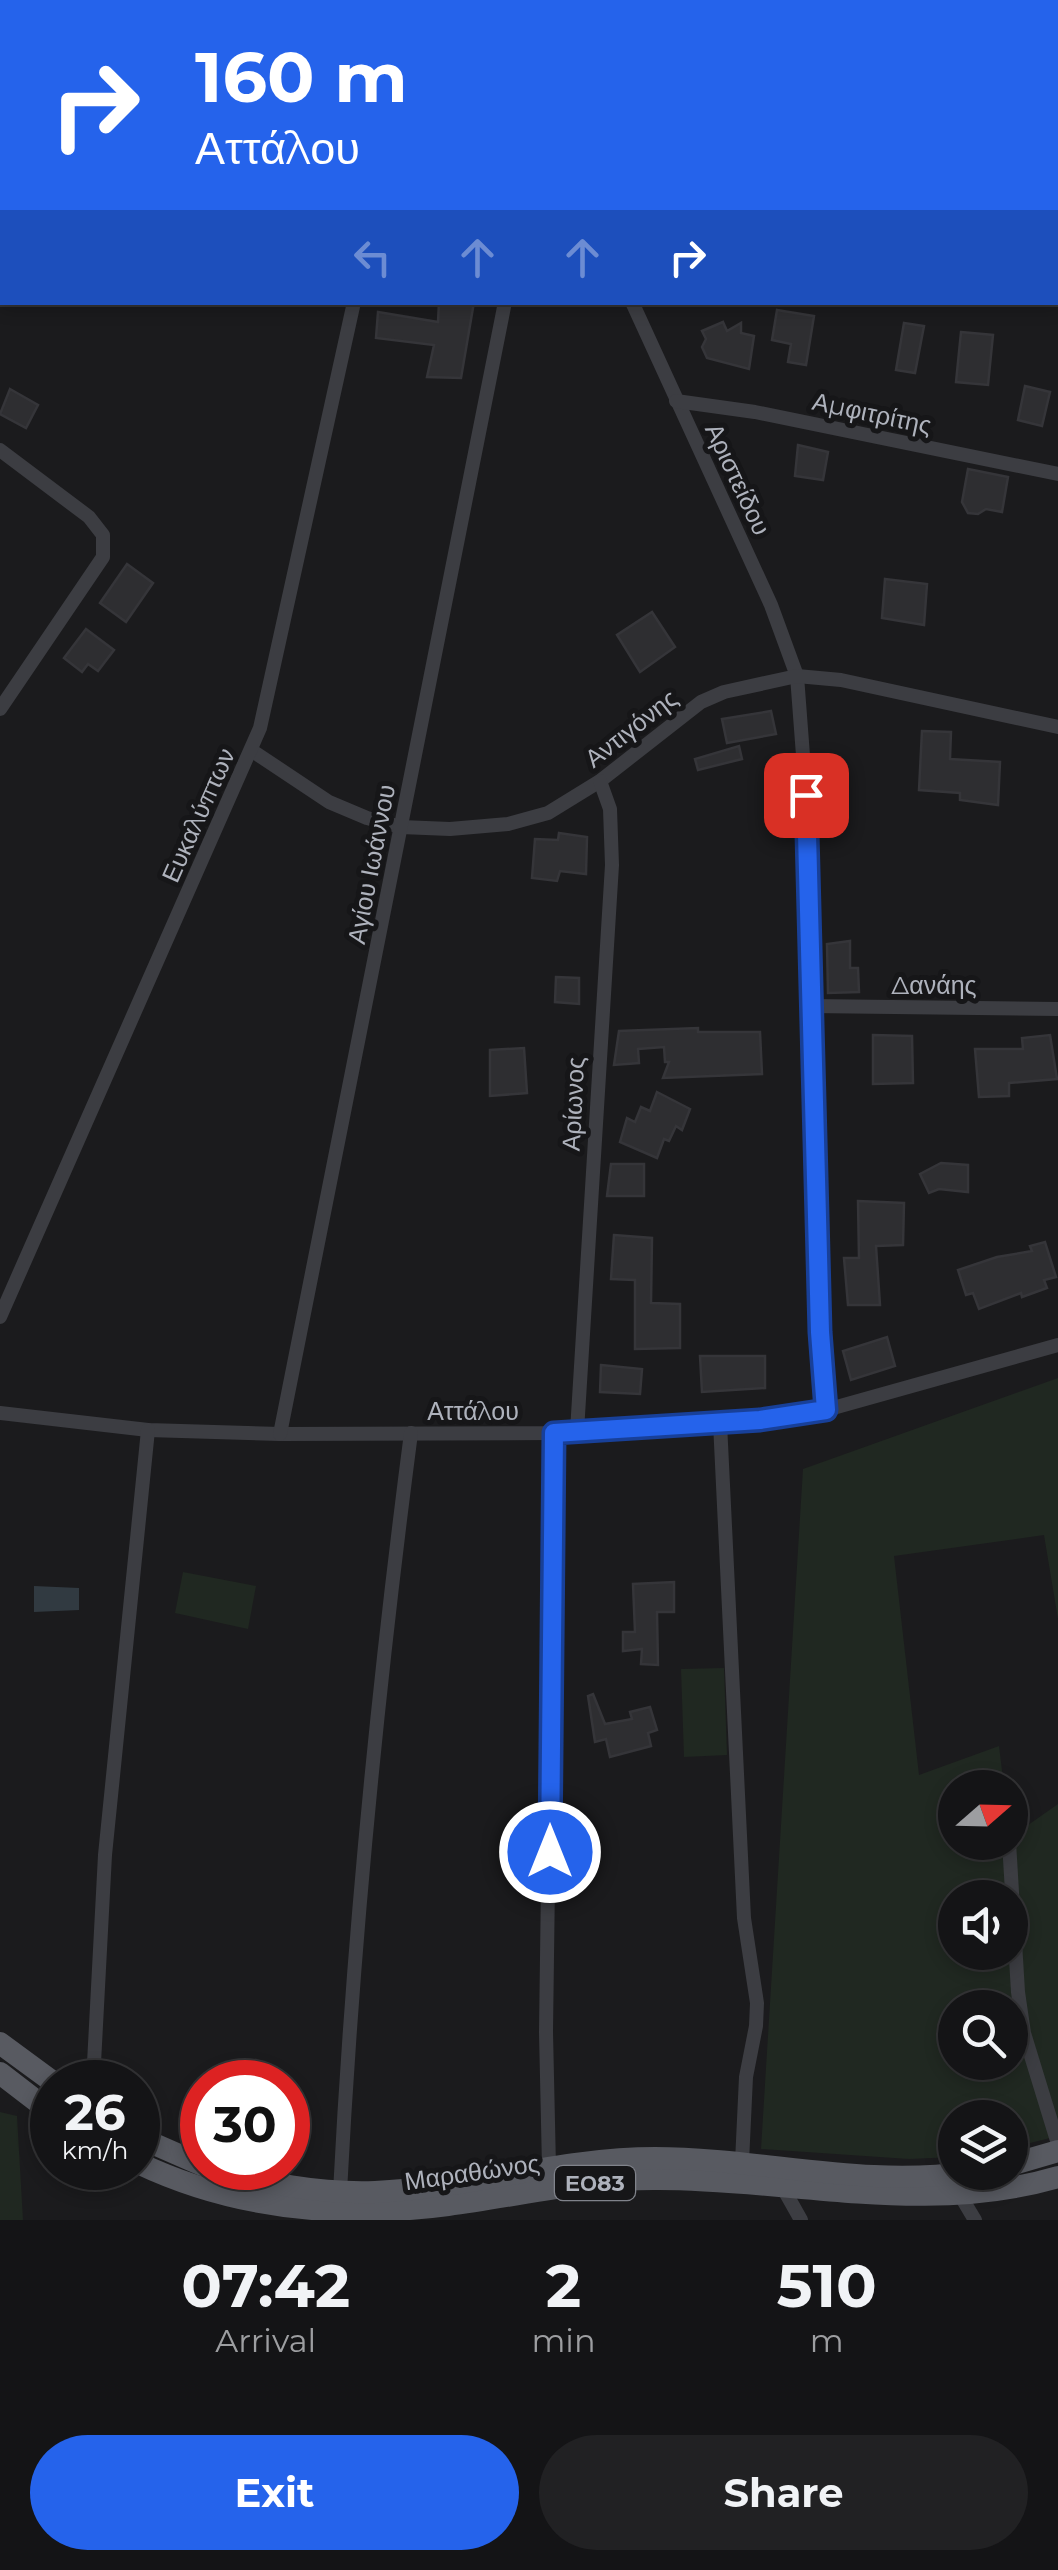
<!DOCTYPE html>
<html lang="en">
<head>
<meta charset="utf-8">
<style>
	body { margin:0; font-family:Montserrat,sans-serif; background:#212123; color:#f1f3f6; height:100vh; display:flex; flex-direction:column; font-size:38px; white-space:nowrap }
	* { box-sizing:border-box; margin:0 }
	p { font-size:32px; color:#9d9ea1 }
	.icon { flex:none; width:55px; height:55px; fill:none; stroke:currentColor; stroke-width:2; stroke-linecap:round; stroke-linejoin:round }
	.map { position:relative; height:2220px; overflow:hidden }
	.drawer { display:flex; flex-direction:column; background:#141416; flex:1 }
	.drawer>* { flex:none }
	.banner { position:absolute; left:0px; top:0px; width:1060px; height:305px; box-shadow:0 5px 15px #0003,0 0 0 2px #333335; background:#2563eb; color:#fff; overflow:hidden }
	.needle { width:65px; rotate:70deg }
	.buttons { position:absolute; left:938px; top:1770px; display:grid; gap:20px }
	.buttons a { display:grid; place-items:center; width:90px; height:90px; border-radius:50%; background:#141416; box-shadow:0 5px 15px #0003,0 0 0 2px #333335; font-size:50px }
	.speed { position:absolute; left:30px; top:2060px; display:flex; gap:20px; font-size:50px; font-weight:700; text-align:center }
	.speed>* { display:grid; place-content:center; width:130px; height:130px; border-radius:50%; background:#141416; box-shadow:0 5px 15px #0003,0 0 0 2px #333335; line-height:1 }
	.speed small { font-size:25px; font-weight:400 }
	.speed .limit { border:15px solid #d22; background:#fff; color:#111 }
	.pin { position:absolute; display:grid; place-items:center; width:85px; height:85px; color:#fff; margin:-42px; border-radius:20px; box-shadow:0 5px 15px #0006 }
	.me { position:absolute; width:110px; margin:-55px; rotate:0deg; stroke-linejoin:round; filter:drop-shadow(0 0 8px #0008) }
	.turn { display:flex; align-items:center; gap:35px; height:210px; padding:0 30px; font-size:45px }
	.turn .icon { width:130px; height:130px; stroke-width:2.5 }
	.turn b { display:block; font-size:70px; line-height:85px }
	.lanes { display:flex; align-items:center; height:95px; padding:0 30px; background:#0003; justify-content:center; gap:50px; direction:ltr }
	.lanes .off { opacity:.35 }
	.eta { display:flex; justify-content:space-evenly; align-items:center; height:170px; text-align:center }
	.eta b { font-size:60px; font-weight:700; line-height:70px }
	.primary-button { display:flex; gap:20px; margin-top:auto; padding:20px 30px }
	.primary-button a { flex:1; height:115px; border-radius:60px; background:#2563eb; color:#fff; font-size:40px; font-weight:700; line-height:115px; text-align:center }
	.primary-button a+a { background:#212123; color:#f1f3f6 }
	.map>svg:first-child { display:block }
</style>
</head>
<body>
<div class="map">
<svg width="1058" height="2220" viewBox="0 0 1058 2220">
	<rect width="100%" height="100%" fill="#1b1b1d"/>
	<!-- green -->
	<g fill="#202821" fill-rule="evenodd">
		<path d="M1058 1378V1619L1044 1535 894 1556 919 1775 999 1746 1004 1787 955 1788V1842L1005 1843 1008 1897 955 1898V1952H1010L1050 2138 1010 2148V2118H955V2157L909 2159 761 2149 803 1469ZM955 2008H1010V2062H955Z"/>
		<path d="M183 1572 256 1586 248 1629 175 1613Z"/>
		<path d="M724 1668 727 1755 684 1757 681 1669Z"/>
		<path d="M1058 1804V2127L1027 2031 1021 1989 1014 1835Z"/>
		<path d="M0 2112 17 2116 23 2220H0Z"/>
	</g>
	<!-- water -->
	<path fill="#313a41" d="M34 1586 79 1588V1610L34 1612Z"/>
	<!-- building -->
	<g fill="#2e2e31" stroke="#353539" stroke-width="2.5">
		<path d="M439 302H474L461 378 427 377 434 345 376 338 378 312 438 322Z"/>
		<path d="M777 310 814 316 806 365 788 362 791 344 772 340Z"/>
		<path d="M723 322 727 331 741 323V333L754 336 749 369 707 358 702 347 706 339 702 331Z"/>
		<path d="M904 323 924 326 915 373 896 370Z"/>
		<path d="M961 332 993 335 988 385 956 382Z"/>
		<path d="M1025 386 1050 392 1042 426 1018 420Z"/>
		<path d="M10 389 38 405 26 428 0 414Z"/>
		<path d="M798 445 828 452 823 480 795 476Z"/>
		<path d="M968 469 1008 477 1002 512 986 509 978 514 968 513 962 502Z"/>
		<path d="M127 564 153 583 126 622 100 603Z"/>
		<path d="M885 579 927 584 924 625 882 618Z"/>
		<path d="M652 612 675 647 640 672 617 635Z"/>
		<path d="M86 629 114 650 98 671 88 664 82 672 64 658Z"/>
		<path d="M771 711 776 734 727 743 722 719Z"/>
		<path d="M922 731 951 732 950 759 1000 762 998 805 960 800V793L919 790Z"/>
		<path d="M739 746 742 759 698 770 695 759Z"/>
		<path d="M559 833 587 837 586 874 560 871 557 881 532 878 535 839 558 840Z"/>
		<path d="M850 941V968H858L859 992 828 993 827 944Z"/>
		<path d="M556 977 579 978V1004L555 1002Z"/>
		<path d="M698 1028V1032H760L762 1074 663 1078 669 1062H665L664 1047 638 1049 639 1063 614 1065 619 1031Z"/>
		<path d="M873 1035 912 1036 913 1083 873 1084Z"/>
		<path d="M1050 1035 1057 1079 1009 1083V1096L979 1097 975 1049H1023L1022 1038Z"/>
		<path d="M524 1048 527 1093 490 1096V1050Z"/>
		<path d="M657 1092 690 1109 682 1130 676 1126 669 1141 664 1139 657 1158 620 1142 627 1118 635 1122 641 1107 650 1111Z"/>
		<path d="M941 1163 968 1165V1192L939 1189 929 1193 920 1174Z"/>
		<path d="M611 1164H644V1196H607Z"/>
		<path d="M858 1201 904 1203 903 1245 876 1246 880 1305H848L844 1258H859Z"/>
		<path d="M614 1235 652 1238 651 1303 680 1304V1348L635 1349V1280L611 1279Z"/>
		<path d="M1045 1242 1056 1277 1044 1280 1047 1288 1022 1297 1021 1293 979 1309 973 1293 966 1295 958 1270 997 1257 1032 1251 1030 1246Z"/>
		<path d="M887 1337 895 1366 851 1380 843 1351Z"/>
		<path d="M700 1356H765V1388L702 1392Z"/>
		<path d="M601 1365 642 1369 640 1394 600 1392Z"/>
		<path d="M674 1582V1612H657L658 1665 641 1664 642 1649 623 1651V1632H635L633 1584Z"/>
		<path d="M593 1694 605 1724 632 1719 630 1712 650 1707 657 1730 648 1733 651 1746 610 1757 606 1739 595 1742 588 1696Z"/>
	</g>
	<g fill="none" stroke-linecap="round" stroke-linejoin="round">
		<!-- minor -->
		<g stroke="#3c3d42" stroke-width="14">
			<path d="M530 0 543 2"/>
			<path d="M77 2 78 0"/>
			<path d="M562 2 563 0"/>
			<path d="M0 95 2 96"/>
			<path d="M632 302 771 605 797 676 806 795 821 1369 826 1410"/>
			<path d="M676 401 755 412 1058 474"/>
			<path d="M0 450 89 517 103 535V557L0 709"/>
			<path d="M251 750 329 802 367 818 401 827 450 829 508 824 548 813 600 781 701 702 724 692 797 676 841 680 1058 727"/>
			<path d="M810 1006 1058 1009"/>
			<path d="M0 1317 260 728 354 302"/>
			<path d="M0 1413 148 1430 280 1434 554 1433 760 1421 826 1410 1058 1345"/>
			<path d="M720 1423 744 1918 757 2003 756 2026 746 2077 742 2162"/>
			<path d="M577 1431 612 865 610 809 600 781"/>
			<path d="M280 1434 505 302"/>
			<path d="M1009 1842 1018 1992 1024 2033 1058 2144"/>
			<path d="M93 2082 105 1855 148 1430"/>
			<path d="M549 2167 546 2032 554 1433"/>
			<path d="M783 2188 801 2220"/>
			<path d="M340 2192C353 1938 378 1686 411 1433"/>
			<path d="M960 2195 975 2220"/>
		</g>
		<!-- tertiary -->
		<g stroke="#3c3d42" stroke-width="18">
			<path d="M1023 0 1024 2"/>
			<path d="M1058 73V74"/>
		</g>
		<!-- primary -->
		<g stroke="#585a61" stroke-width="22">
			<path d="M0 2043 53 2082"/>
			<path d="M0 2073 52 2113"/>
			<path d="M138 2137 202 2165"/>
			<path d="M138 2163C235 2209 342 2219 448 2205 518 2196 588 2178 659 2179 794 2179 925 2216 1058 2177"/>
			<path d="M1010 2165 1058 2151"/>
			<path d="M210 2168C264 2183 318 2194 375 2192 469 2188 561 2158 655 2158 759 2158 865 2188 968 2172"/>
		</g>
	</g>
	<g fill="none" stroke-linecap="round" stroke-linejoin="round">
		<!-- route casing -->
		<g stroke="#184099" stroke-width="25">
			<path id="route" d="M550 1852 554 1433 760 1420 826 1410 820 1332 806 795"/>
		</g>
		<!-- route -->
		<use href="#route" stroke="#2563eb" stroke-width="18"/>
	</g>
	<g text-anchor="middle" stroke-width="10" stroke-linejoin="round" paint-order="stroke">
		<!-- shield labels -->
		<rect fill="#161618" stroke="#80838b" stroke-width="2.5" x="555" y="2166" width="80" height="34" rx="8"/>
		<g font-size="22" font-weight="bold" fill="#aeb2bc">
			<text x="595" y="2191">ΕΟ83</text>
		</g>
		<!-- street labels -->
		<g font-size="25" fill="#aeb2bc" stroke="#161618">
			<text transform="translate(872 413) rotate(12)" y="9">Αμφιτρίτης</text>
			<text transform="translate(738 479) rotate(65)" y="9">Αριστείδου</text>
			<text transform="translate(631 728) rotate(-38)" y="9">Αντιγόνης</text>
			<text transform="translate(198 815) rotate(-66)" y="9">Ευκαλύπτων</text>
			<text transform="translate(371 864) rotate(-79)" y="9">Αγίου Ιωάννου</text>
			<text x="934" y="994">Δανάης</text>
			<text transform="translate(573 1104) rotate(-87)" y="9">Αρίωνος</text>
			<text x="473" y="1420">Αττάλου</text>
			<text transform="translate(472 2172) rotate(-8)" y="9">Μαραθώνος</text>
		</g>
	</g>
</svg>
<div class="buttons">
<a><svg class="needle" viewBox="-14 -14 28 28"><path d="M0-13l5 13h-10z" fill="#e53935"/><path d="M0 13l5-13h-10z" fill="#9d9ea1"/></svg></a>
<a><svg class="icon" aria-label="sound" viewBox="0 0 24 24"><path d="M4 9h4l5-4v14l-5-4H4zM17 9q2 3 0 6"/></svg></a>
<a><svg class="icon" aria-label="search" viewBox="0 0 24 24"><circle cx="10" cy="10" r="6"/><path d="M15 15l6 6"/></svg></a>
<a><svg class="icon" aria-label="layers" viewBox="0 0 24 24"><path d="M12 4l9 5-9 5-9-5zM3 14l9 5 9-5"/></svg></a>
</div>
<div class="speed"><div>26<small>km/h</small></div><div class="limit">30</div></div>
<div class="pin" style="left:806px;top:795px;background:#d93025"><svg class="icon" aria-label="arrive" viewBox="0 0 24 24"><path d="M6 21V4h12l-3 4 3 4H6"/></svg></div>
<svg class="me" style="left:550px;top:1852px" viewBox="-20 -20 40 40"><circle r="17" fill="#2563eb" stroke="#fff" stroke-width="3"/><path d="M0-11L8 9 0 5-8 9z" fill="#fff"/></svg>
<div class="banner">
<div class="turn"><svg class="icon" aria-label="right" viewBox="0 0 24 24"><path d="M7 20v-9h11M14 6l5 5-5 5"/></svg><div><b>160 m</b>Αττάλου</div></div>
<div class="lanes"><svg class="icon off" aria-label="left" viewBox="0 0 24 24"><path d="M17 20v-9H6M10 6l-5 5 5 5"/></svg><svg class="icon off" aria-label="ahead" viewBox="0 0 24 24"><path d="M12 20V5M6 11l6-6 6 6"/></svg><svg class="icon off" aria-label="ahead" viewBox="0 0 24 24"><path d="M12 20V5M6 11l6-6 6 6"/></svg><svg class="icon" aria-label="right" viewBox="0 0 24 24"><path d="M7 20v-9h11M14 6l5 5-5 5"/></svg></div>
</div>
</div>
<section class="drawer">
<div class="eta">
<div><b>07:42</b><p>Arrival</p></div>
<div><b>2</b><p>min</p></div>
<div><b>510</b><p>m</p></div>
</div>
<div class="primary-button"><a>Exit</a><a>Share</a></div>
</section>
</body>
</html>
